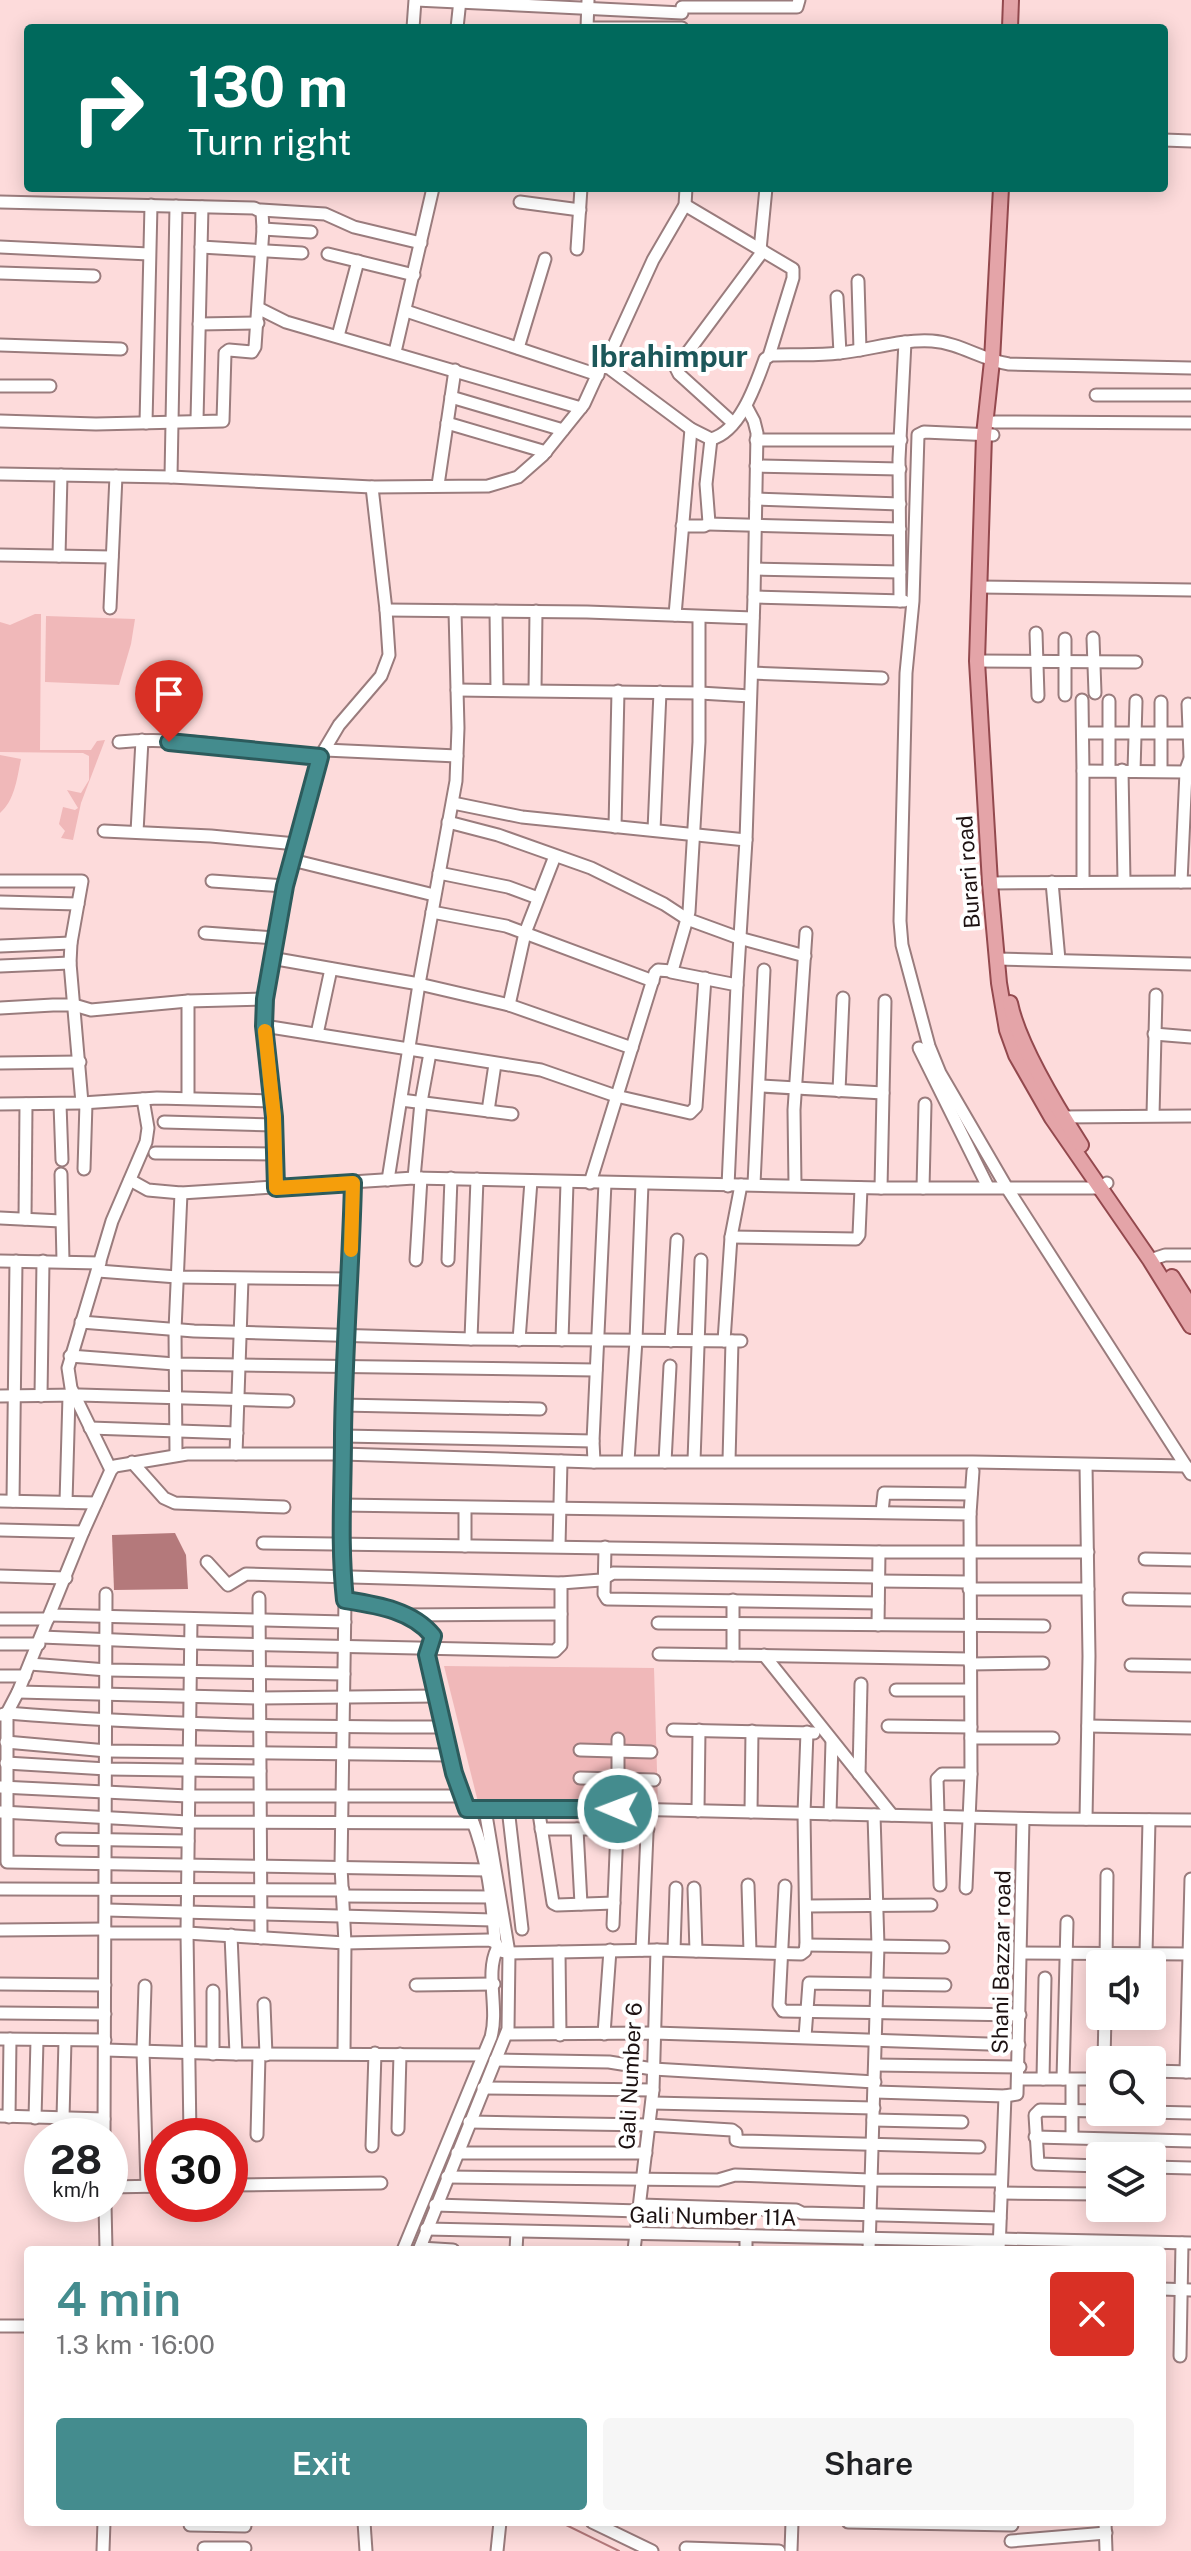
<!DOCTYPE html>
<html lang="en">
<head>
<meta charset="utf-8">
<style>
	body { margin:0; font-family:"Public Sans",sans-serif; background:#f6f6f6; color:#202124; height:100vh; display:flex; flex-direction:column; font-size:30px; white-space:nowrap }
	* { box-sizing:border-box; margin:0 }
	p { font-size:26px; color:#757577 }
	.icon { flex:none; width:44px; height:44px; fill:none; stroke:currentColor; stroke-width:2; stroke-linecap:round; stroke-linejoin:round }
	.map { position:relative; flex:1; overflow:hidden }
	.sheet { position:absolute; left:24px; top:2246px; width:1142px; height:280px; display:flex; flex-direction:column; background:#fff; border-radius:8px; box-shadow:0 4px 20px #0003 }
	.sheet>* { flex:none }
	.hud { position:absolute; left:24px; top:24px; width:1144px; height:168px; border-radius:8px; box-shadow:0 4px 20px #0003; background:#00695c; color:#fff; overflow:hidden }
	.buttons { position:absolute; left:1086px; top:1950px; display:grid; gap:16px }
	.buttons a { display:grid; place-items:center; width:80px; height:80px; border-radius:8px; background:#fff; box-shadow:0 4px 20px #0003; font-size:40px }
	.speed { position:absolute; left:24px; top:2118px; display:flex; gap:16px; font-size:40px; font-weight:700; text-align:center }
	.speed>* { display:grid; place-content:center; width:104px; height:104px; border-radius:50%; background:#fff; box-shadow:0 4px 20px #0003; line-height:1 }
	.speed small { font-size:20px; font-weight:400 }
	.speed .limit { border:12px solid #d22; background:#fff; color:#111 }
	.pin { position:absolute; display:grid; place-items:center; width:68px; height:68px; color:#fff; margin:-82px -34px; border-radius:50% 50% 50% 0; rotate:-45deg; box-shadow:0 0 8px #0007 }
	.pin .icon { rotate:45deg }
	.me { position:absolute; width:88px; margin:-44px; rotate:271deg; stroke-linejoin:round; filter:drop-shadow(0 0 6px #0008) }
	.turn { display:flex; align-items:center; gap:28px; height:168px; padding:0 32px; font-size:36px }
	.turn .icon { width:104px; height:104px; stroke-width:2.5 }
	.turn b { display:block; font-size:56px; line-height:68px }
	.round { display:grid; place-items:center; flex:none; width:84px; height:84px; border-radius:8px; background:#f6f6f6 }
	.head { display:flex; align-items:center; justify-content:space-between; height:136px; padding:0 32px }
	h1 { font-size:48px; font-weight:600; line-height:60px; color:#448c8e }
	.cta { display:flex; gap:16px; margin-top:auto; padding:16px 32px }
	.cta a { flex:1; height:92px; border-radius:8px; background:#448c8e; color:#fff; font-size:32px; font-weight:600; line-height:92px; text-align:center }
	.cta a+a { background:#f6f6f6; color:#202124 }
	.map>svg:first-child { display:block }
</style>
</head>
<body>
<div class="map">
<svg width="1191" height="2551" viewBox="0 0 1191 2551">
	<rect width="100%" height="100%" fill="#fddbdb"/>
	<!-- green -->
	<g fill="#f0b8b9">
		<path d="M35 614H41L40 750H91L97 741 105 740 81 803 73 840 61 838 65 831 59 824 63 807 75 810 78 808 67 790 81 793 89 780V756L83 753 0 752V622L10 625Z"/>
		<path d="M46 616 135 619 131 644 119 685 45 682Z"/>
		<path d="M0 755 21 759C17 778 15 800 0 813Z"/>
		<path d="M444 1666 654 1668 658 1805 478 1802Z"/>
	</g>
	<!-- water -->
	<path fill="#b4797b" d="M175 1533 186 1555 188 1589 114 1590 112 1535Z"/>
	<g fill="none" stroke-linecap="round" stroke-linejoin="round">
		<!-- stream -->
		<path stroke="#b4797b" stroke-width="2" d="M560 2522 619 2551"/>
		<!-- minor casing -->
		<g stroke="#9a7c7d" stroke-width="15">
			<g id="minor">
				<path d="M416 0 682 13"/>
				<path d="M682 7H797L799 0"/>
				<path d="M413 28 415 0"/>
				<path d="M457 28 460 0"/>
				<path d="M587 28H682"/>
				<path d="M587 28 588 0"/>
				<path d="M1164 140 1191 141"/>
				<path d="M0 202 254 208 262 212 263 229 255 347 252 352 229 350 225 353 223 421 96 424 0 421"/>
				<path d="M520 202 580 210"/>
				<path d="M685 205 793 269V278L769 356"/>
				<path d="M261 210 325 214 354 227 421 243"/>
				<path d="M263 229 311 232"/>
				<path d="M0 247 149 254"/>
				<path d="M201 247 302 253"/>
				<path d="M577 249 581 188"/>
				<path d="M760 250 766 188"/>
				<path d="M328 254 414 275"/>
				<path d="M0 273 94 276"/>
				<path d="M858 281 860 350"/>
				<path d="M837 297 840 353"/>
				<path d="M260 309 286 322 581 408"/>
				<path d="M406 311 598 375"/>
				<path d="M199 324 258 323"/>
				<path d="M338 336 358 261"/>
				<path d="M0 345 121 349"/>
				<path d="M518 348 545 259"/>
				<path d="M395 352 433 188"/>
				<path d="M604 367 609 368 691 429 711 439C740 432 756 384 765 359L771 355C794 354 817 356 839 353 870 350 901 339 932 341 960 343 982 360 1009 364L1191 368"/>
				<path d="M0 386H50"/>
				<path d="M1096 395H1191"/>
				<path d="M451 397 563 430"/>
				<path d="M197 420 202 207"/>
				<path d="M732 422 679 374 676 368 763 251"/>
				<path d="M994 422 1191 423"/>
				<path d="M146 423 151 205"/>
				<path d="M447 423 546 452"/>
				<path d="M993 435 924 432 918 435 913 601 906 673 900 921 902 945 929 1046 940 1073 1007 1188 1191 1474"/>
				<path d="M756 440H901"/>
				<path d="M756 466 900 469"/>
				<path d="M0 474 171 477 372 487 488 486 518 477 543 455 584 404 600 369 604 367 653 260 685 205 686 188"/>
				<path d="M171 477 176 206"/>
				<path d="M438 485 455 370"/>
				<path d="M756 499 900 504"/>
				<path d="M708 524 900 529"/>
				<path d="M682 526H704L709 523 706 484 711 439"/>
				<path d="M0 555 112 557"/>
				<path d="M59 556 61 475"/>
				<path d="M755 569 900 572"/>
				<path d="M979 587 1191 590"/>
				<path d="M754 597 904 601"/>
				<path d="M900 601 899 459 905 342"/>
				<path d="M110 608 116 476"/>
				<path d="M386 610 587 612 753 618"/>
				<path d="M496 611 497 690"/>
				<path d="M675 615 691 429"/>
				<path d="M1036 633 1038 696"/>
				<path d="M1093 638 1095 693"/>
				<path d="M1065 639V695"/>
				<path d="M977 661 1136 662"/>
				<path d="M752 673 882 678"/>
				<path d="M457 690 700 693 750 696"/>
				<path d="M535 690 536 611"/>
				<path d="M1082 700 1083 771"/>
				<path d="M1188 704 1190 756"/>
				<path d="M1083 733H1188"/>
				<path d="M119 742C185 736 254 750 320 757"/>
				<path d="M325 750 457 756"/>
				<path d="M1109 770V701"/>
				<path d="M1122 770 1124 881"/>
				<path d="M1134 771 1136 701"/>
				<path d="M1161 771V702"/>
				<path d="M453 803 522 817 746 840 754 597 757 433 754 421 746 406"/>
				<path d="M448 822 498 835 591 868 664 904 687 919 739 938 805 956"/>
				<path d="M615 827 618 691"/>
				<path d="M654 830 660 692"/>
				<path d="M104 831 211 836 296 844"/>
				<path d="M137 832 142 740"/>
				<path d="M292 860 434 895"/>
				<path d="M439 873 508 887 538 898"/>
				<path d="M0 881H82L71 943 70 963 82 1103"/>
				<path d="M212 881 285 886"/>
				<path d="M1083 881V771L1185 772 1191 756"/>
				<path d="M1052 882 1059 960"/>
				<path d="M1181 882 1186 772"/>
				<path d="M990 883 1191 882"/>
				<path d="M0 902 78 904"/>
				<path d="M432 912 506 926 653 981"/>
				<path d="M205 933 275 938"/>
				<path d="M0 946 71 943"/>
				<path d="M271 958 419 984 509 1005 632 1048"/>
				<path d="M997 959 1191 964"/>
				<path d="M0 966 70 963"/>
				<path d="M671 972 737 985 728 1186"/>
				<path d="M737 985 746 840"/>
				<path d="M188 1001V1098"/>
				<path d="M509 1005 525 933 555 856"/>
				<path d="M0 1008 53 1005H74L91 1010 188 1001 265 999"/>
				<path d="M264 1026 541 1070 616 1096 690 1113 696 1107 705 978"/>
				<path d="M317 1034 331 969"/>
				<path d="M1154 1034 1191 1037"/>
				<path d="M919 1048 988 1187"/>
				<path d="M0 1063 80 1062"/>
				<path d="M760 1086 883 1093"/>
				<path d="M839 1091 843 998"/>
				<path d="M401 1100 512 1114"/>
				<path d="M0 1104 82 1103 157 1098 273 1101"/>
				<path d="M60 1104 62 1160"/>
				<path d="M488 1111 495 1064"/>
				<path d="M1153 1115 1156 995"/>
				<path d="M1060 1117 1191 1116"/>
				<path d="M164 1122 275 1125"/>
				<path d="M155 1153 276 1154"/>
				<path d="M84 1169 86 1103"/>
				<path d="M61 1174 63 1261"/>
				<path d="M414 1178 421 1102 430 1053"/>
				<path d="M130 1180 148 1190 181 1193 414 1178 881 1188H1099L1107 1183"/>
				<path d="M388 1180 419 984 456 781 458 728 455 611"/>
				<path d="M590 1183 655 973 658 970 672 971 689 912 699 742V617"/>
				<path d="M754 1184 764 970"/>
				<path d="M795 1185 794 1110 806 933"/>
				<path d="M276 1188 274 1117 264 1026 265 999 285 886 320 757 339 725 381 676 389 655 386 610 372 487"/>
				<path d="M881 1188 885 1001"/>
				<path d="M923 1188 925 1104"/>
				<path d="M0 1218 61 1221"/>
				<path d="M25 1219 26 1104"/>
				<path d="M731 1237 856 1239 859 1235 861 1188"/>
				<path d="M416 1260 421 1178"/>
				<path d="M448 1260 451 1178"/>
				<path d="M1150 1260 1165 1255H1191"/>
				<path d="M0 1261 100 1263"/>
				<path d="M98 1271 177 1277 350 1279"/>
				<path d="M81 1322 194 1331 471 1339 741 1341"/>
				<path d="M471 1339 477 1179"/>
				<path d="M519 1340 531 1181"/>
				<path d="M562 1340 567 1183"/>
				<path d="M671 1341 677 1240"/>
				<path d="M724 1341 731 1237 741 1185"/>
				<path d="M70 1356 175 1364 596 1370"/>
				<path d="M0 1396 79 1395 288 1401"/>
				<path d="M41 1396 43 1261"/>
				<path d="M342 1405 540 1409"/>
				<path d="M90 1428 237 1433"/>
				<path d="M343 1436 593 1441 605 1183"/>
				<path d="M593 1441 594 1462H973L1186 1466"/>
				<path d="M236 1454 242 1279"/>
				<path d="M176 1455 175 1330 181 1193"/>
				<path d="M628 1461 636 1340 642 1184"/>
				<path d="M694 1461 701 1260"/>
				<path d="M729 1461 732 1341"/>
				<path d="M132 1462 164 1498 175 1503 284 1507"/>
				<path d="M665 1462 670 1366"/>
				<path d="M1086 1465 1089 1656 1086 1819"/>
				<path d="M111 1470 71 1388 68 1368 112 1221 146 1142 148 1128 143 1099"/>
				<path d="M0 1501 96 1503"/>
				<path d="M13 1501 16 1261"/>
				<path d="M66 1502 69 1396"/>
				<path d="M341 1505 970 1514 971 1774 966 1888"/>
				<path d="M882 1512 884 1493 971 1494"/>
				<path d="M970 1514 973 1471"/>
				<path d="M0 1530 83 1532"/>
				<path d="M263 1543 879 1552H1088"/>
				<path d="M465 1546V1508"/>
				<path d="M559 1546 561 1461"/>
				<path d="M605 1547 604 1594 607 1599 878 1603"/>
				<path d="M1145 1559 1191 1560"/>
				<path d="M207 1562 228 1585 246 1574 561 1583 601 1580 613 1573 878 1577"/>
				<path d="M0 1576 66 1578"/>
				<path d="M878 1581 969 1582"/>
				<path d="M969 1589H1088"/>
				<path d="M259 1598 261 1938"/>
				<path d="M1129 1599 1191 1600"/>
				<path d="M345 1600C376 1605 412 1610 433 1636L427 1655C433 1680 456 1801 470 1810L538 1807 1053 1819 1191 1820"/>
				<path d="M733 1600V1655L970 1659"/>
				<path d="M50 1615 345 1622"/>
				<path d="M404 1615 561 1614"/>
				<path d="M0 1619H48"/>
				<path d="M658 1623 1044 1626"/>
				<path d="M878 1625 879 1552"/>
				<path d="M41 1637 191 1643 555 1651 561 1645V1583"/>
				<path d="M0 1644H39"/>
				<path d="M659 1654 733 1655"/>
				<path d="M764 1655 892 1815"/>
				<path d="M30 1664 107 1670 344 1674"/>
				<path d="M970 1664 1043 1663"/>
				<path d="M1131 1665 1191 1666"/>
				<path d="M0 1676H25"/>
				<path d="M896 1690H970"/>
				<path d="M18 1692 261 1698 437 1696"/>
				<path d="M1 1715 7 1713C153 1725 298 1727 444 1727"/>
				<path d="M888 1726 971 1727"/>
				<path d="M1088 1726 1191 1728"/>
				<path d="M673 1730 814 1733"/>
				<path d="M971 1738H1053"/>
				<path d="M6 1742 107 1751 450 1755"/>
				<path d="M580 1750 651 1752"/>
				<path d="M6 1763 107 1769 260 1771"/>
				<path d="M859 1774 861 1684"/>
				<path d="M580 1778 654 1780"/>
				<path d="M1 1787 188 1796H460"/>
				<path d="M538 1807 553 1903 557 1905 614 1903"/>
				<path d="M508 1808 522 1929"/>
				<path d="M618 1809V1739"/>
				<path d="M698 1811 699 1730"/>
				<path d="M1 1812 188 1822 473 1823"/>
				<path d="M751 1812 752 1731"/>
				<path d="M830 1814 832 1741"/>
				<path d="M471 1817C488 1859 492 1898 495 1942"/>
				<path d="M541 1829H648"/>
				<path d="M577 1829 581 1904"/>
				<path d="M62 1839 188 1841"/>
				<path d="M488 1870 7 1862V1713L18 1692 83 1532 111 1470 115 1466 187 1454H342L594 1462"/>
				<path d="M748 1885 750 1952"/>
				<path d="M940 1885 937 1779 942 1774H971"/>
				<path d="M785 1886 779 2005 783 2011 1020 2015"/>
				<path d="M694 1888 696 1951"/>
				<path d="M0 1889 343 1890"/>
				<path d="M343 1896 492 1897"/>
				<path d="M807 1906 931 1905"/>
				<path d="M106 1910 493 1920"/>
				<path d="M613 1925 617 1829"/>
				<path d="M0 1930 105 1929"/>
				<path d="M105 1933H187L345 1943 489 1940 495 1942 500 1951 509 1953 657 1950 801 1954 805 1951 806 1945 804 1813 807 1732"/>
				<path d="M231 1935 236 2054"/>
				<path d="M806 1945 943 1947"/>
				<path d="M642 1950 648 1810"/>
				<path d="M674 1950 676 1888"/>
				<path d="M559 1952 560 2035"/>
				<path d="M1021 1953 1191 1954"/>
				<path d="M1146 1954 1149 1820"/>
				<path d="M1106 1964 1107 1875"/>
				<path d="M0 1984 105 1985"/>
				<path d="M416 1985 494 1984"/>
				<path d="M145 1986 143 2051 147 2186"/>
				<path d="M213 1991V2054"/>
				<path d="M264 2004 266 2055"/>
				<path d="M0 2013 105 2014"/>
				<path d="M507 2034 654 2033 1019 2045"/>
				<path d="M604 2034 610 1950"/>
				<path d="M805 2037 809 1983 945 1985"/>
				<path d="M0 2039 105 2040"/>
				<path d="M105 2050 236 2054 483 2055"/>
				<path d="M344 2053 345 1943 341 1867 345 1600 340 1529 342 1405 348 1336 353 1183"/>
				<path d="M495 2060 609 2062 653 2069 875 2082"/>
				<path d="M1104 2060 1105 2016"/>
				<path d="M875 2065 1020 2067"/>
				<path d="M1152 2071 1190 2072"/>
				<path d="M1186 2072 1191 1879"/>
				<path d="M1020 2079H1100"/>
				<path d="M1043 2079 1045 1978"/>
				<path d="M1063 2079 1067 1922"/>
				<path d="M1072 2080V2137"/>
				<path d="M483 2088 653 2090"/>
				<path d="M875 2092 1005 2096 1017 2094 1023 1819"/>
				<path d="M652 2103 874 2108"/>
				<path d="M1100 2111 1040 2110 1035 2115 1038 2164 1100 2166"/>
				<path d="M1148 2112 1191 2113"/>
				<path d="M0 2116 104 2119"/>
				<path d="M9 2117 10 2039"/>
				<path d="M35 2118 37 2040"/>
				<path d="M63 2118 65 2040"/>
				<path d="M873 2120 962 2122"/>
				<path d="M469 2122 649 2125 732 2130 736 2133V2140L741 2141 979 2147"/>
				<path d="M398 2129 400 2054"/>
				<path d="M257 2135 259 2055"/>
				<path d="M104 2136 106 1594"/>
				<path d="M190 2136 187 1933 191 1619"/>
				<path d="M1035 2137 1191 2141"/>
				<path d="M372 2146 375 2053"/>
				<path d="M457 2153H646"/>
				<path d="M1152 2167 1191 2168"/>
				<path d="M447 2177 718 2180 735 2175 870 2180 1001 2181"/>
				<path d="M230 2185 381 2183"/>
				<path d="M110 2187 162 2186"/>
				<path d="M1001 2193 1100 2194"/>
				<path d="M105 2204 106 2250"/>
				<path d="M435 2205 640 2211"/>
				<path d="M641 2205 796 2210 802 2213 1000 2218"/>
				<path d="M426 2229 1000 2241"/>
				<path d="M1000 2239 1191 2243"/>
				<path d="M420 2248 453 2250"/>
				<path d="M403 2250 491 2037C499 2008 485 1974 497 1949"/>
				<path d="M419 2250 508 2029 509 1953 485 1809"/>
				<path d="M516 2250 517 2232"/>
				<path d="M634 2250 653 2090 657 1950"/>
				<path d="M746 2250V2237"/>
				<path d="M869 2250 878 1946 874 1815"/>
				<path d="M999 2250 1005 2096"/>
				<path d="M1162 2289 1191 2290"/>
				<path d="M0 2326H28"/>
				<path d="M1180 2356 1182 2243"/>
				<path d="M364 2522 366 2551"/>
				<path d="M592 2522 652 2551"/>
				<path d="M848 2522 1012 2525"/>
				<path d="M1105 2522 1106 2551"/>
				<path d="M190 2525 245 2526"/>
				<path d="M1011 2541 1106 2533"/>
				<path d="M204 2548H245"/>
				<path d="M686 2548 779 2551"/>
				<path d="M103 2551 104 2522"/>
				<path d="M497 2551 500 2522"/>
				<path d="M791 2551 792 2522"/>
			</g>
		</g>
		<!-- major casing -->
		<g stroke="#93494e" stroke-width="18">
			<g id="major">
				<path d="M1010 28 1011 0"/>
				<path d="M1001 188 992 361 984 435 977 661 990 883 999 983 1007 1030 1016 1055 1052 1118 1150 1260 1191 1326"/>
				<path d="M1010 1003C1018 1043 1058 1109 1081 1145"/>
				<path d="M1172 1277 1191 1307"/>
			</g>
		</g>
		<!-- minor -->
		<use href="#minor" stroke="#fff" stroke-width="11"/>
		<!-- major -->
		<use href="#major" stroke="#e4a4a8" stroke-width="14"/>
	</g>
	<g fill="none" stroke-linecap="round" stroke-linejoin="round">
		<!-- route casing -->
		<g stroke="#2c5b5c" stroke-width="20">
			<path id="route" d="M169 742 320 757 285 886 265 999 264 1026 274 1117 276 1188 353 1183C351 1267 344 1351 343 1434 343 1490 339 1544 345 1600 376 1605 412 1610 433 1636L427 1655 454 1773 467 1809H618"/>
		</g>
		<!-- route -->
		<use href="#route" stroke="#448c8e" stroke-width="14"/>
		<!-- slow -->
		<path stroke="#f59e0b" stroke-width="14" d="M265 1031 274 1117 276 1188 353 1183 351 1250"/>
	</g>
	<g text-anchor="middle" stroke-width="8" stroke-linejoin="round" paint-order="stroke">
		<!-- street labels -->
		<g font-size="22" fill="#1d1212" stroke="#fff">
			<text transform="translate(968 872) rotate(-94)" y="8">Burari road</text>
			<text transform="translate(1001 1962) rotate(-89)" y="8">Shani Bazzar road</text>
			<text transform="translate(630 2076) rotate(-87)" y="8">Gali Number 6</text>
			<text transform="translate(713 2216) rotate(1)" y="8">Gali Number 11A</text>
		</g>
		<!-- district labels -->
		<g font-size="30" font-weight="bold" fill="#1c5759" stroke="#fff">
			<text x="669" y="367">Ibrahimpur</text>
		</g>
	</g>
</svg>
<div class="buttons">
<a><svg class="icon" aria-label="sound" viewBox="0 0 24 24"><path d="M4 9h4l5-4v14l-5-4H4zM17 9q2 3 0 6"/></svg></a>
<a><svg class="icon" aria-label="search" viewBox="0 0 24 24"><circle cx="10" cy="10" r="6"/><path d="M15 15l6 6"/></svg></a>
<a><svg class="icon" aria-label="layers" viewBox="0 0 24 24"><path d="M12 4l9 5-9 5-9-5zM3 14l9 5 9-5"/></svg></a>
</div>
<div class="speed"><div>28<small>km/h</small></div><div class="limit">30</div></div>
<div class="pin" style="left:169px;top:742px;background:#d93025"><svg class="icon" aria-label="arrive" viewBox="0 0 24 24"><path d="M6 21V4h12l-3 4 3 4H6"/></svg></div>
<svg class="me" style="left:618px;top:1809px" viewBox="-20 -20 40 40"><circle r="17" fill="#448c8e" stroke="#fff" stroke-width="3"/><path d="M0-11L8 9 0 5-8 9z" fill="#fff"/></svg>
<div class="hud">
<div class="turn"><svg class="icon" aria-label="right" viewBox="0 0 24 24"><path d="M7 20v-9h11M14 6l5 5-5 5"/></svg><div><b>130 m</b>Turn right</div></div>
</div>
<section class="sheet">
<div class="head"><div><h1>4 min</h1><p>1.3 km · 16:00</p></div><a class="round" style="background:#d93025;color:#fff"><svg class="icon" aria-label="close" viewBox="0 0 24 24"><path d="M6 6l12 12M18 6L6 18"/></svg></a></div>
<div class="cta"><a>Exit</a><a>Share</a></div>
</section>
</div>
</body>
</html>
